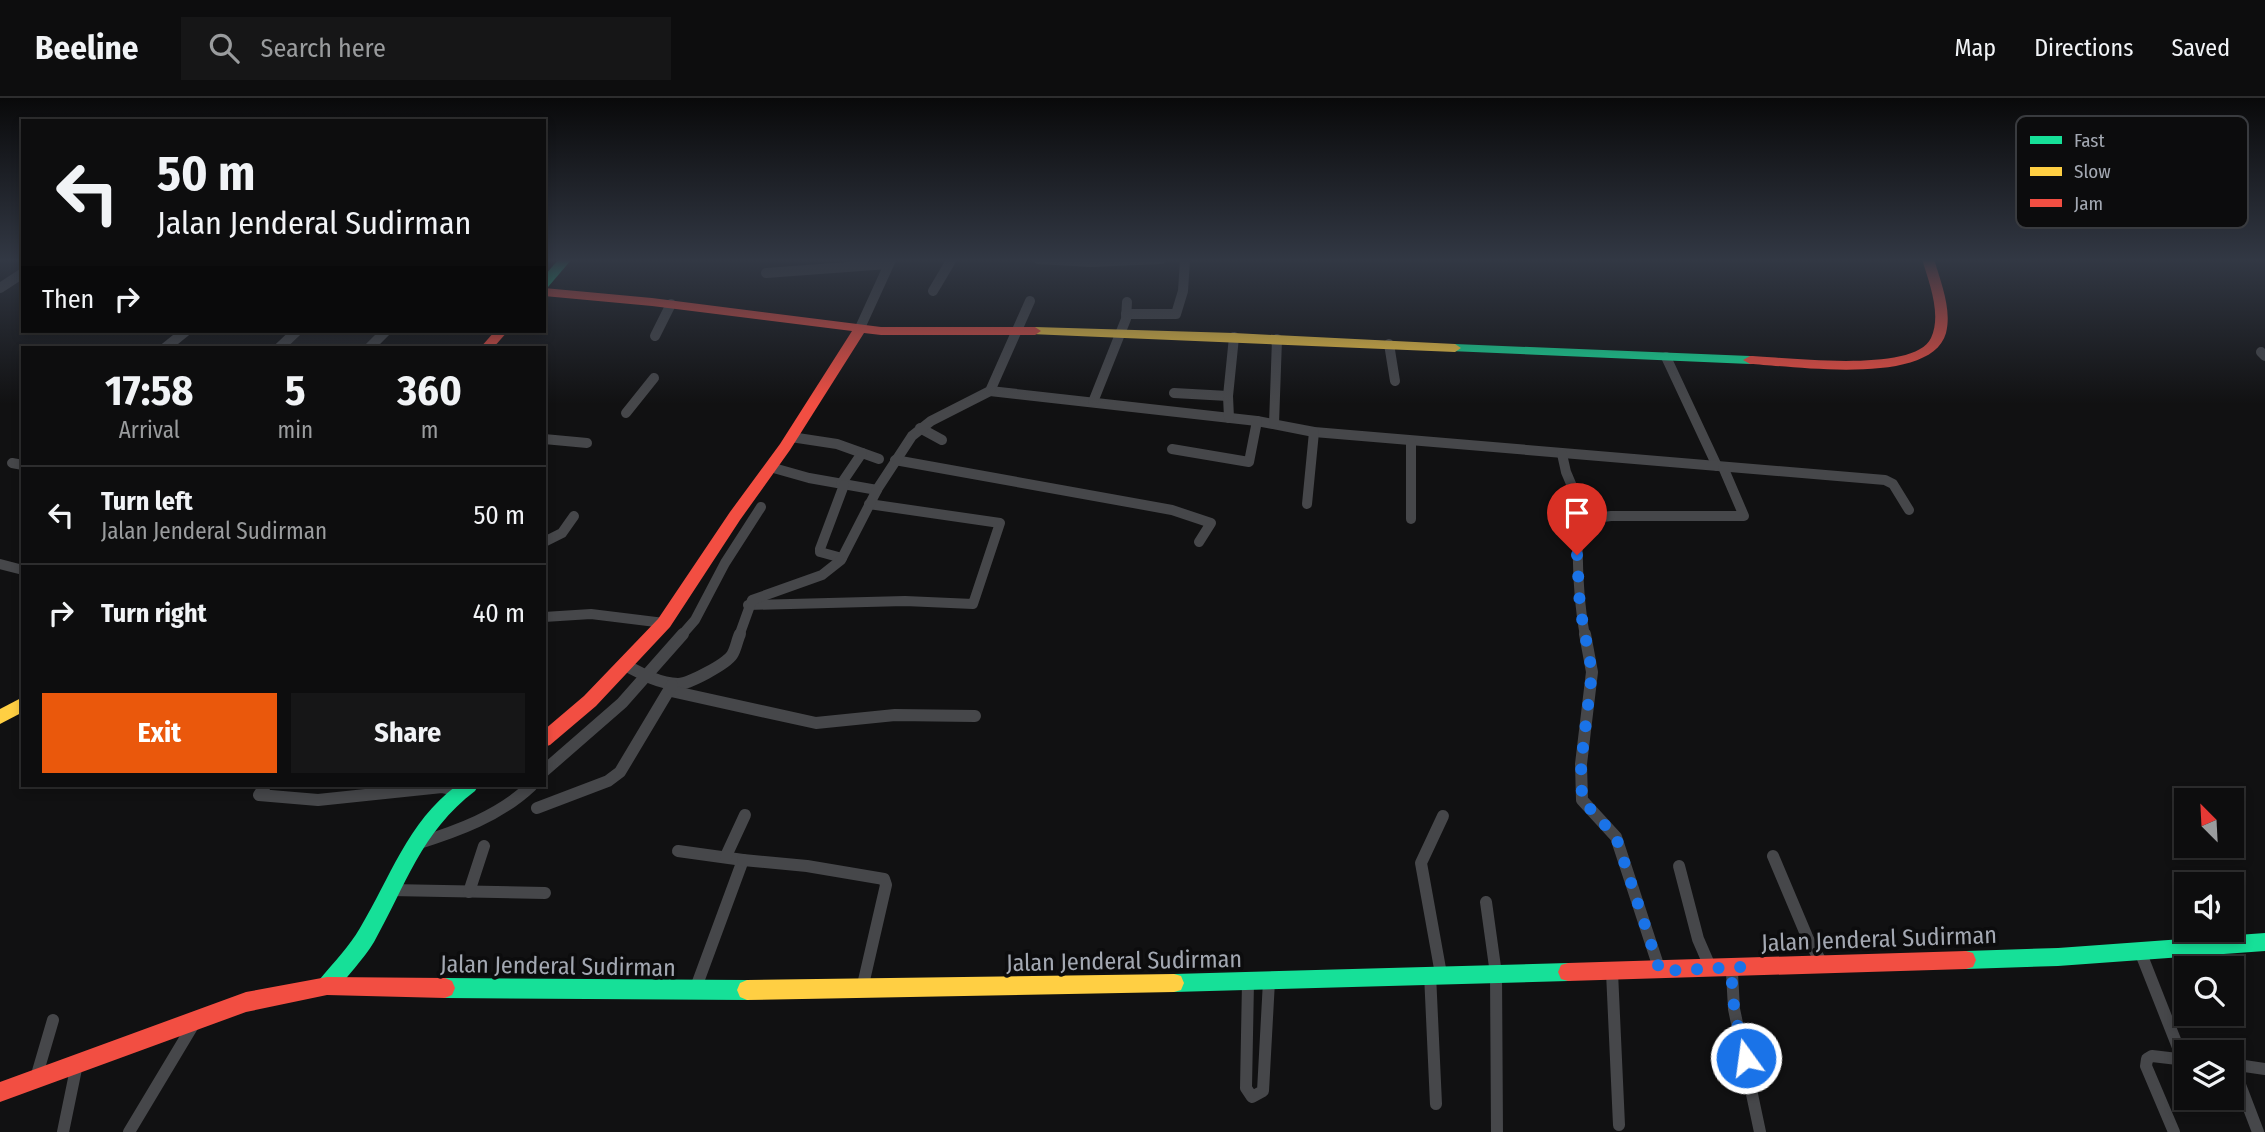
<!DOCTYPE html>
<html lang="en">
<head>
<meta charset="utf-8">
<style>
	body { margin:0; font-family:"Fira Sans Condensed",sans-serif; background:#161617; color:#f1f3f6; height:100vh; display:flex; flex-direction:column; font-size:26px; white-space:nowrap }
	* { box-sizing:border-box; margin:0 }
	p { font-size:23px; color:#9a9c9e }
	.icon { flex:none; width:38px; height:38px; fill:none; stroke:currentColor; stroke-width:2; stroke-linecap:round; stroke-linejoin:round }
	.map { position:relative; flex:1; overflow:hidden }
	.panel { position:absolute; left:21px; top:248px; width:525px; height:441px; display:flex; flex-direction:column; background:#0d0d0e; border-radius:0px; box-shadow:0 4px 10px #0003,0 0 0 2px #2d2d2e }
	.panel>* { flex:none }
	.hud { position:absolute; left:21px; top:21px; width:525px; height:214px; border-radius:0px; box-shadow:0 4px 10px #0003,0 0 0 2px #2d2d2e; background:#0d0d0e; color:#f1f3f6; overflow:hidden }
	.needle { width:46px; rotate:336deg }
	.controls { position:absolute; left:2174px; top:690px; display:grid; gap:14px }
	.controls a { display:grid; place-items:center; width:70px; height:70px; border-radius:0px; background:#0d0d0e; box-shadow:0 4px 10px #0003,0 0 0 2px #2d2d2e; font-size:35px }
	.pin { position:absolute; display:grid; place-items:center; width:60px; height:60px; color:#fff; margin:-72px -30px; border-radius:50% 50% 50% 0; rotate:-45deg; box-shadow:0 0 7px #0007 }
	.pin .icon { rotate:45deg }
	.me { position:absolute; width:77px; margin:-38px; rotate:346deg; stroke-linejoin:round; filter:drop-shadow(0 0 5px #0008) }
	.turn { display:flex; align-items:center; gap:24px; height:147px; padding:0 21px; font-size:32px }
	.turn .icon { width:91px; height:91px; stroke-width:2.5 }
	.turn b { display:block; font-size:49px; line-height:60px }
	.then { display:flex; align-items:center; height:66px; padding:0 21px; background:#0003; gap:14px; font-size:26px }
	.eta { display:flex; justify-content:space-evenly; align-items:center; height:119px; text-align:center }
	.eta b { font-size:42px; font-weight:700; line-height:49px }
	.cta { display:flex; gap:14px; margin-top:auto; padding:14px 21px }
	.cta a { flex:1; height:80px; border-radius:0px; background:#ea580c; color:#fff; font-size:28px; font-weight:700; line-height:80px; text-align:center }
	.cta a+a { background:#161617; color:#f1f3f6 }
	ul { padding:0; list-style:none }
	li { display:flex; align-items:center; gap:21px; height:98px; padding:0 21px; border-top:2px solid #2d2d2e }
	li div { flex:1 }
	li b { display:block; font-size:26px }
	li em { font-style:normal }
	header { display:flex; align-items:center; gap:42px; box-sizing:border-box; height:98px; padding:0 35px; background:#0d0d0e; border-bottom:2px solid #2d2d2e }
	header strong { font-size:33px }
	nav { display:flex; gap:38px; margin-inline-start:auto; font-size:24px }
	.search { width:490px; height:63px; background:#161617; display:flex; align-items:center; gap:18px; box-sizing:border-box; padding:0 24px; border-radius:0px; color:#9a9c9e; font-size:26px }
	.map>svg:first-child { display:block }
</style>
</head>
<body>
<header>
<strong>Beeline</strong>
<div class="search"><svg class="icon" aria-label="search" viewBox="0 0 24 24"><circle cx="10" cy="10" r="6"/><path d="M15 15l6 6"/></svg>Search here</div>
<nav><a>Map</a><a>Directions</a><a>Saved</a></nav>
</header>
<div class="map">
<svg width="2265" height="1034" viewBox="0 0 2265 1034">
	<rect width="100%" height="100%" fill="#111112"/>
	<!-- built -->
	<path fill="#1e1e20" d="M305 233H392L375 250H286Z"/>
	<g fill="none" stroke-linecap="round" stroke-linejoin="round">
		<!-- street-far1 -->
		<g stroke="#46474a" stroke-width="10">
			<path d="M1038 161 1091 164 1161 161"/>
			<path d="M766 175 888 166"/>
			<path d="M0 190 23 175"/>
			<path d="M933 193 952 161"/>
			<path d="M1126 216H1176L1183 193 1185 161"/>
			<path d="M859 232 891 162"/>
			<path d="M655 238 671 206"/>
			<path d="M1389 246 1395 283"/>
			<path d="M165 250 186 233"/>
			<path d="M279 250 297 233"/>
			<path d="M369 250 386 233"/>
			<path d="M2261 254 2265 258"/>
			<path d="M1666 259 1717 368"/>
			<path d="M990 293 1257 323 1314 334 1885 382 1893 386 1909 412"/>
			<path d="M1174 295 1228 298"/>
			<path d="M1093 304 1126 221 1127 204"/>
			<path d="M626 315 654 280"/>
			<path d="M1229 320 1228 298 1234 239"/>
			<path d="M1274 326 1277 241"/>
			<path d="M920 330 942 342"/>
			<path d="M791 339 837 346 879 361"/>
			<path d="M544 341 587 345"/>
			<path d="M1411 343V421"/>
			<path d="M1172 351 1249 364 1257 323"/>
			<path d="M1562 356 1566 374 1586 421 1578 424C1577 462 1578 500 1585 538"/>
			<path d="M895 362 1172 412 1211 425 1199 444"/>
			<path d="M12 365 23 367"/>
			<path d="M770 369 809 380 877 392"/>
			<path d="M841 386 862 355"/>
			<path d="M1307 406 1314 334"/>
			<path d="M1586 421 1611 418H1744L1723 369"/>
			<path d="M544 444 562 435 574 418"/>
			<path d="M842 460 820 454V451L844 387"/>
			<path d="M0 466 23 472"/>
			<path d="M748 507 905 503 973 506 1000 425 869 406"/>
			<path d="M544 519 591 516 664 525"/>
			<path d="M681 538 695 522 725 465 761 409"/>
			<path d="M739 538 752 502 822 477 841 462 878 390 912 338 931 323 990 293 1030 203"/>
		</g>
		<!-- street -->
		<g stroke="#46474a" stroke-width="12">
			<path d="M1585 536 1592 574 1581 666 1582 702 1616 739 1660 873"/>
			<path d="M625 567C640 575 660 586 678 586 689 586 726 566 732 557 736 551 737 542 740 536"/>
			<path d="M671 593 816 625 895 617 975 618"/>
			<path d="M544 673 622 605 683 536"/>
			<path d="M265 688 259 697 318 702 442 689 458 692"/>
			<path d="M537 710 608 683 620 674 672 587"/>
			<path d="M416 746C458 733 499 718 531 688"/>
			<path d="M678 753 743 762 695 892"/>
			<path d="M726 758 745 717"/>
			<path d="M1773 758 1808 841 1823 867"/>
			<path d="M743 762 807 768 884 781 886 787 862 891"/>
			<path d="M1679 768 1698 841 1711 871"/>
			<path d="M390 792 545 795"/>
			<path d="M469 794 484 748"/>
			<path d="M1486 804 1496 876 1497 1034"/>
			<path d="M2140 853 2183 962"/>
			<path d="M1740 870 1732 875 1734 911 1760 1034"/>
			<path d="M1612 874 1619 1027"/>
			<path d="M1430 876 1436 1006"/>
			<path d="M1441 876 1421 765 1443 718"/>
			<path d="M1248 884 1246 990 1252 999 1263 993 1269 883"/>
			<path d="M2231 966 2265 971"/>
			<path d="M2232 966 2258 1034"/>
			<path d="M36 980 53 922"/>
			<path d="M63 1034 77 966"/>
			<path d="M129 1034 195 924"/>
			<path d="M2174 1034 2146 968 2147 961 2152 958 2186 962"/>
		</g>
		<!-- fast -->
		<g fill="#16e098" fill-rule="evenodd">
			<path d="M559 161H572L548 189 544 190V178Z"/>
			<path d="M1455 246 1750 258 1757 262 1750 266 1450 253V247Z"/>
			<path d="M456 688H478L475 693C421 734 406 787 374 844 363 862 347 878 334 895L327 897 320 895 317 888 320 881C334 864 349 849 360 830 390 780 408 724 456 688Z"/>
			<path d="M2265 835V853L2058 868 1966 871 1959 869 1956 862 1959 855 1966 853 2058 850Z"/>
			<path d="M1568 865 1575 867 1578 874 1575 881 1568 883 1174 894 1167 892 1164 885 1167 878 1174 876Z"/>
			<path d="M445 880 747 882 754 885 757 892 754 899 747 902 445 900 438 897 435 890 438 883Z"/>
		</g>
		<!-- slow -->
		<g fill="#ffcf43" fill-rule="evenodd">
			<path d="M1035 229 1234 235 1455 246 1461 250 1455 254 1030 236 1029 233Z"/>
			<path d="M23 599V614L0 626V611Z"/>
			<path d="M1174 876 1181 878 1184 885 1181 892 1174 894 747 902 740 899 737 892 740 885 747 882Z"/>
		</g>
		<!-- jam -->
		<g fill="#f24e42" fill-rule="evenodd">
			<path d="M1922 161H1934C1941 185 1952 211 1946 235 1931 289 1793 268 1750 266L1743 262 1750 258C1786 259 1914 276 1931 240 1942 216 1929 185 1922 161Z"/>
			<path d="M544 190 652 200 881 229H1035L1041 233 1035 237H881L864 235 790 352 740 422 670 529 596 608 550 647 544 649V632L584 598 658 521 730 414 780 346 852 233 652 208 544 198Z"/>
			<path d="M495 233H508L493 250H480Z"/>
			<path d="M1966 853 1973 855 1976 862 1973 869 1966 871 1568 883 1561 881 1558 874 1561 867 1568 865Z"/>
			<path d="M327 879 445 880 452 883 455 890 452 897 445 900 327 897 246 914 0 1004V984L246 894Z"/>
		</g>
	</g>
	<!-- sky -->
	<linearGradient id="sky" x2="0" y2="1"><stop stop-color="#09090a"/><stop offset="0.53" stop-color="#323844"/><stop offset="1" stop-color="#323844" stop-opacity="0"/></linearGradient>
	<rect width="2265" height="306" fill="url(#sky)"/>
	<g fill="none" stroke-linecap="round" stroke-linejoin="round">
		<!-- route -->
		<path stroke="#1a73e8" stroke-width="12" stroke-dasharray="0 21.6" d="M1577 457 1580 510 1592 574 1581 666 1582 702 1616 739 1660 873 1741 869 1732 875C1731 903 1738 932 1746 960"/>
	</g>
	<g text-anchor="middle" stroke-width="7" stroke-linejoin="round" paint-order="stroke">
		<!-- near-street labels -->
		<g font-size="24" fill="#a3a8b2" stroke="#0c0c0d">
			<text transform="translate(1879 841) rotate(-2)" y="8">Jalan Jenderal Sudirman</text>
			<text transform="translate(1124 863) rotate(-1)" y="8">Jalan Jenderal Sudirman</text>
			<text transform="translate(558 868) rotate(1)" y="8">Jalan Jenderal Sudirman</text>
		</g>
	</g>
	<!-- legend -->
	<rect x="2016" y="18" width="232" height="112" rx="10" fill="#0c0c0d" stroke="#393b3f" stroke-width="2"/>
	<rect x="2030" y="38" width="32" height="8" fill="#16e098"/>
	<rect x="2030" y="69" width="32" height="9" fill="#ffcf43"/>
	<rect x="2030" y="101" width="32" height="8" fill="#f24e42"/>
	<g font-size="19" fill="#a3a8b2">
		<text x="2074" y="49">Fast</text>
		<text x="2074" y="80">Slow</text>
		<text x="2074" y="112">Jam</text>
	</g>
</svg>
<div class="controls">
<a><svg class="needle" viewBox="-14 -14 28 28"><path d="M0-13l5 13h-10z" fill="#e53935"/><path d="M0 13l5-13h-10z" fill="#9a9c9e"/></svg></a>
<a><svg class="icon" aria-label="sound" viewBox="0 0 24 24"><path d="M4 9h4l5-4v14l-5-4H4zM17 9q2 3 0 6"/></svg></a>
<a><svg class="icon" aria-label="search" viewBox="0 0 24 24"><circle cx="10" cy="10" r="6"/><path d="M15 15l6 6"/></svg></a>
<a><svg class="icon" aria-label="layers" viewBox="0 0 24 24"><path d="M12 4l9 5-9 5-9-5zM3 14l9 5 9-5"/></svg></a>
</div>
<div class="pin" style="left:1577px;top:457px;background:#d93025"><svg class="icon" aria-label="arrive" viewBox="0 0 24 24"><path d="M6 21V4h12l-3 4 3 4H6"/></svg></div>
<svg class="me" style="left:1746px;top:960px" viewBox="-20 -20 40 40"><circle r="17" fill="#1a73e8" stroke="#fff" stroke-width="3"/><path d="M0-11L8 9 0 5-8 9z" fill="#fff"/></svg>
<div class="hud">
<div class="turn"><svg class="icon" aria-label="left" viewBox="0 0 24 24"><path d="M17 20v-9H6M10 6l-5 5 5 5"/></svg><div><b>50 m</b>Jalan Jenderal Sudirman</div></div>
<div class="then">Then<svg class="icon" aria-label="right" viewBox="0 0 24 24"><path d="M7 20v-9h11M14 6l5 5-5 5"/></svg></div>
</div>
<section class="panel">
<div class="eta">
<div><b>17:58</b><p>Arrival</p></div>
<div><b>5</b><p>min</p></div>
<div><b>360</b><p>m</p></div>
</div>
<ul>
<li><svg class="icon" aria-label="left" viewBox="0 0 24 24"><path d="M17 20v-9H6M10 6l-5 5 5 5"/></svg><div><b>Turn left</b><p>Jalan Jenderal Sudirman</p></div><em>50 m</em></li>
<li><svg class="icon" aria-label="right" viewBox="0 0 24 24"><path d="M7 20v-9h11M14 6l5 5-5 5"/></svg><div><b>Turn right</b></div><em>40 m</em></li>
</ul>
<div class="cta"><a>Exit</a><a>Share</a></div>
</section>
</div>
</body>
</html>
